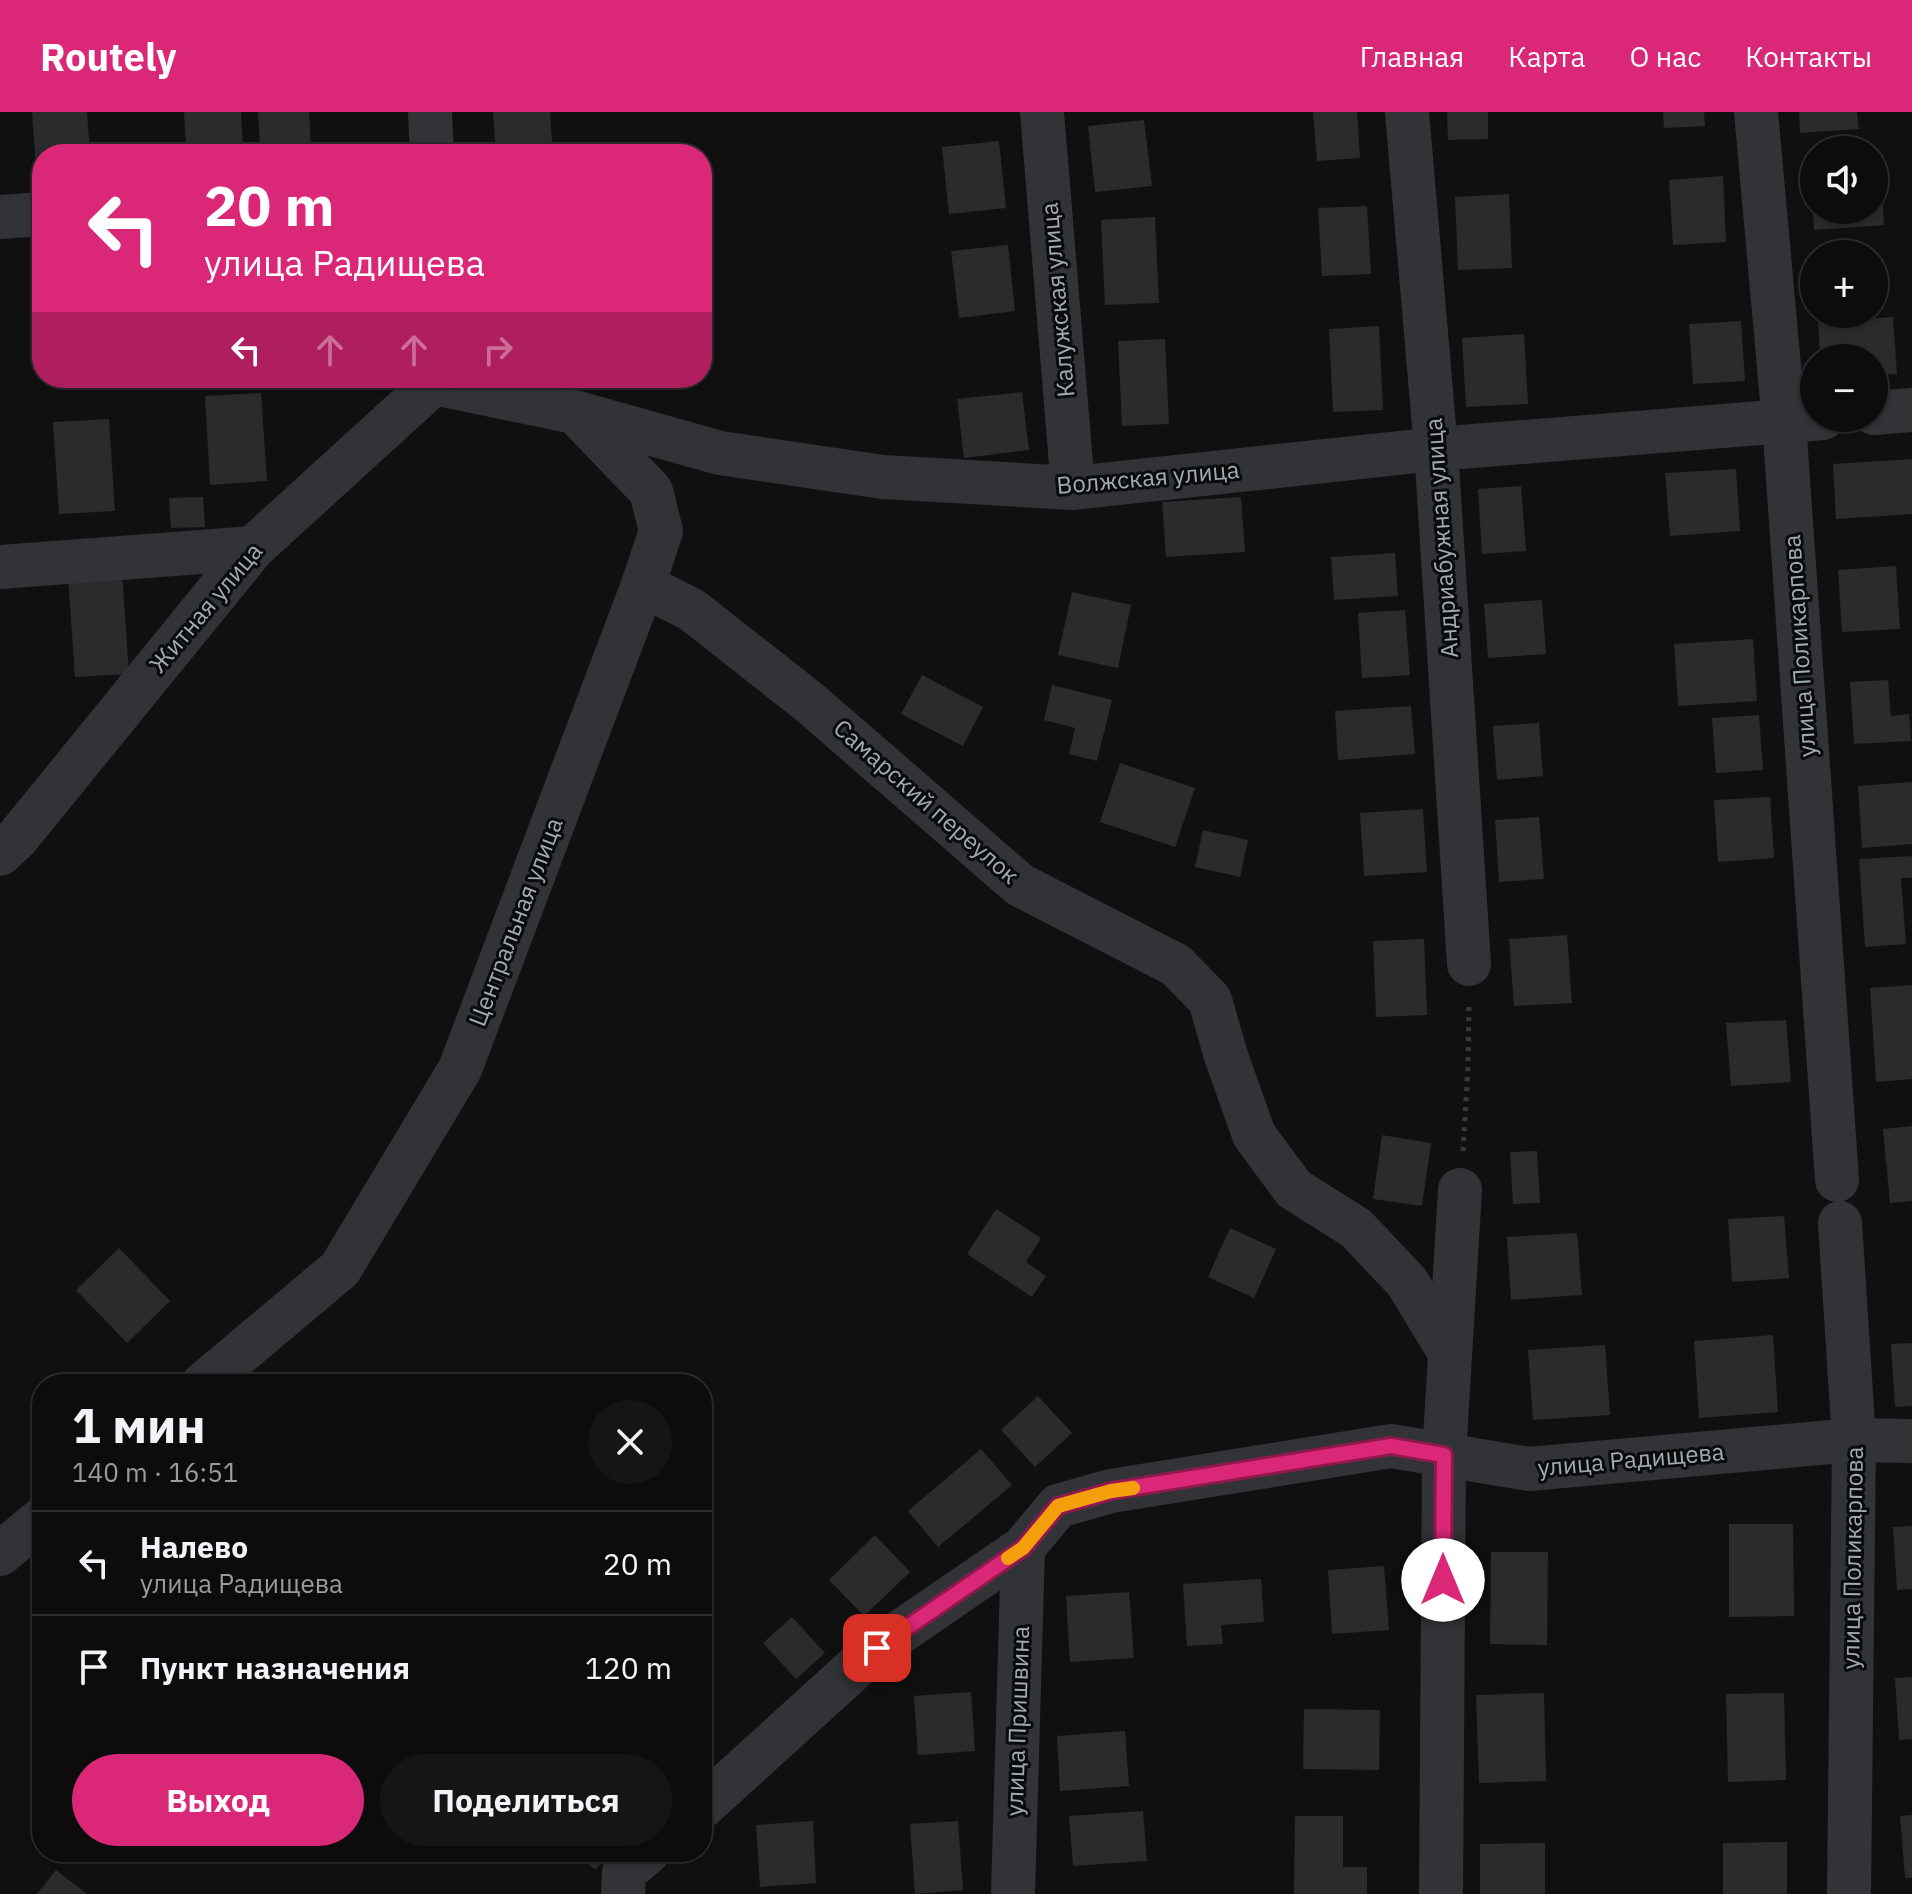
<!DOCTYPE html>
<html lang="ru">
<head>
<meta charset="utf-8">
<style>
	body { margin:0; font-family:"IBM Plex Sans",sans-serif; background:#151516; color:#f1f3f6; height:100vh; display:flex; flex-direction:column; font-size:30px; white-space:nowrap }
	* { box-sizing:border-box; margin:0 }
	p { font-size:26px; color:#9a9b9d }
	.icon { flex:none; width:44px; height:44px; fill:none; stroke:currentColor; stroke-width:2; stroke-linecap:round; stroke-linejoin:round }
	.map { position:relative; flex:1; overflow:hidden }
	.panel { position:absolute; left:32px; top:1262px; width:680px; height:488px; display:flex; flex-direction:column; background:#0c0c0d; border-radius:32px; box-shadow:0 2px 6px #0004,0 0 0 2px #2c2c2e }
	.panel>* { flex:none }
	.hud { position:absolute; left:32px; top:32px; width:680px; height:244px; border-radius:32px; box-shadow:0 2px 6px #0004,0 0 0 2px #2c2c2e; background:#db2777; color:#fff; overflow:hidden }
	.tools { position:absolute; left:1800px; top:24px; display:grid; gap:16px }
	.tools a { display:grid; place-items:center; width:88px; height:88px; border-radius:50%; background:#0c0c0d; box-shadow:0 2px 6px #0004,0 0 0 2px #2c2c2e; font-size:40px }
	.pin { position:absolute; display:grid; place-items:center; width:68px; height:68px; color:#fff; margin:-34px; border-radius:16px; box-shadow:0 4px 12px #0006 }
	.me { position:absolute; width:88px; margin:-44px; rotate:0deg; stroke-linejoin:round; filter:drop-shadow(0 0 6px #0008) }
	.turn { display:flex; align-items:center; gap:28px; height:168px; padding:0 40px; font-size:36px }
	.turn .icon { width:104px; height:104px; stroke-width:2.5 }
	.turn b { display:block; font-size:56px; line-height:68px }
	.lanes { display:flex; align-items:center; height:76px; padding:0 40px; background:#0003; justify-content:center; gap:40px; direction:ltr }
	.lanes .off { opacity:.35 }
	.round { display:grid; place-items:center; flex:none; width:84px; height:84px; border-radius:42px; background:#151516 }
	.overview { display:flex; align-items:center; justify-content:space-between; height:136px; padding:0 40px }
	h1 { font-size:48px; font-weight:700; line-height:60px }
	.button { display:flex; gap:16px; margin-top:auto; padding:16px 40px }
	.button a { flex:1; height:92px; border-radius:48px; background:#db2777; color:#fff; font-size:32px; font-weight:700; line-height:92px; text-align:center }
	.button a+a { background:#151516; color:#f1f3f6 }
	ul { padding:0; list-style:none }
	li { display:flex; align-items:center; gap:24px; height:104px; padding:0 40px; border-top:2px solid #2c2c2e }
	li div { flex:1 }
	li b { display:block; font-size:30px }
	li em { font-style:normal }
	header { display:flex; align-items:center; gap:48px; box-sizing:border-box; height:112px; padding:0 40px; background:#db2777; color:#fff }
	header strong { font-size:38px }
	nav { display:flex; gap:44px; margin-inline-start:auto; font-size:28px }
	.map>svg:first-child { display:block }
</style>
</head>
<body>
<header>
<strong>Routely</strong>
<nav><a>Главная</a><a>Карта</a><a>О нас</a><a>Контакты</a></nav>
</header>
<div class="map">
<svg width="1912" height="1782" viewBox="0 0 1912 1782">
	<rect width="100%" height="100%" fill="#101011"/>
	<!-- building -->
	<g fill="#2a2b2d">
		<path d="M32 0H87L90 42H42V54L36 55Z"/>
		<path d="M184 0H241L243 36 186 39Z"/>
		<path d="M258 0H309L311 32 260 34Z"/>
		<path d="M493 0H550L553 42H496Z"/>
		<path d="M1313 0H1357L1360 46 1317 49Z"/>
		<path d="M1447 0H1488V27L1448 28Z"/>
		<path d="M1663 0H1704L1705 14 1664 16Z"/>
		<path d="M1799 0H1857L1859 17 1800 21Z"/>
		<path d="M1144 8 1152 74 1095 80 1088 14Z"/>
		<path d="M999 29 1006 96 949 102 942 35Z"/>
		<path d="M1880 57 1884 113 1814 118 1813 98H1874V58Z"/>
		<path d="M1723 64 1726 130 1673 133 1669 68Z"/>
		<path d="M1509 82 1512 156 1458 158 1455 85Z"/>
		<path d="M1367 94 1371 162 1322 164 1318 96Z"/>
		<path d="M1155 105 1159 191 1105 193 1101 108Z"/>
		<path d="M1008 133 1015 199 959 206 951 139Z"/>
		<path d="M1893 205 1897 262 1874 263V246H1820L1818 210Z"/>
		<path d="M1741 209 1745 269 1693 272 1689 212Z"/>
		<path d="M1379 214 1383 298 1333 300 1329 217Z"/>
		<path d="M1524 222 1528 292 1466 295 1462 226Z"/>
		<path d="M1165 227 1169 312 1122 314 1118 229Z"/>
		<path d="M1022 280 1029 338 964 346 957 287Z"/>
		<path d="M261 281 267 369 210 373 205 284Z"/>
		<path d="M109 307 115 399 59 402 53 310Z"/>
		<path d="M1912 347V402L1836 407 1833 352Z"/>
		<path d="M1736 357 1740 419 1670 424 1665 361Z"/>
		<path d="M1521 374 1526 439 1482 442 1478 377Z"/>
		<path d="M203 385 205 415 171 416 169 386Z"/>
		<path d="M1241 385 1245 440 1166 445 1162 390Z"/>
		<path d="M1395 441 1398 484 1334 488 1331 445Z"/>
		<path d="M1896 454 1900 517 1842 520 1838 458Z"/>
		<path d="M122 460 129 562 75 565 68 464Z"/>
		<path d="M1072 480 1131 493 1118 556 1058 543Z"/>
		<path d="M1542 488 1546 542 1488 546 1484 492Z"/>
		<path d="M1405 498 1410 563 1362 566 1358 501Z"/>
		<path d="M1753 527 1757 589 1678 594 1674 532Z"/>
		<path d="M922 563 983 595 963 634 901 602Z"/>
		<path d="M1888 568 1891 604 1909 602 1911 629 1854 632 1850 570Z"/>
		<path d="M1052 573 1112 588 1097 649 1069 642 1075 616 1044 608Z"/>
		<path d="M1411 594 1415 642 1338 648 1335 599Z"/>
		<path d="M1759 603 1763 658 1716 661 1712 606Z"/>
		<path d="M1539 611 1543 664 1497 668 1493 614Z"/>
		<path d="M1120 651 1195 676 1175 735 1100 710Z"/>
		<path d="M1912 670V732L1862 736 1858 674Z"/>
		<path d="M1770 685 1774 746 1718 750 1714 688Z"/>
		<path d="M1423 697 1427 760 1364 764 1360 701Z"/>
		<path d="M1539 705 1544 767 1499 770 1495 708Z"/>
		<path d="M1203 718 1248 728 1240 765 1195 755Z"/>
		<path d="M1912 744V766H1901L1906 832 1865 835 1859 747Z"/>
		<path d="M1567 823 1572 891 1514 894 1509 827Z"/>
		<path d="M1424 827 1427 903 1376 905 1373 829Z"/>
		<path d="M1912 873V967L1876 970 1870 876Z"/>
		<path d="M1786 908 1791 970 1731 974 1726 911Z"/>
		<path d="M1912 1014V1089L1890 1091 1883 1017Z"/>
		<path d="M1382 1023 1431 1031 1422 1094 1373 1087Z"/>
		<path d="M1537 1039 1540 1091 1513 1092 1510 1040Z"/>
		<path d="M996 1097 1041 1126 1026 1150 1046 1164 1032 1185 967 1142Z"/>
		<path d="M1784 1104 1789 1166 1732 1170 1728 1107Z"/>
		<path d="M1230 1116 1276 1137 1254 1186 1208 1165Z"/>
		<path d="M1577 1121 1582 1183 1511 1188 1507 1125Z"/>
		<path d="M119 1136 170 1189 127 1231 76 1178Z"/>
		<path d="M1773 1223 1778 1300 1699 1306 1694 1229Z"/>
		<path d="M1912 1231V1294L1895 1295 1891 1232Z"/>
		<path d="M1605 1233 1610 1303 1533 1308 1528 1238Z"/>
		<path d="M1038 1284 1072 1321 1035 1355 1001 1318Z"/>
		<path d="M981 1337 1012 1373 938 1435 908 1399Z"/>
		<path d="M1729 1412H1793L1794 1504 1729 1505Z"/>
		<path d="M1912 1414V1477L1897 1478 1893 1415Z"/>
		<path d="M875 1423 910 1460 864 1504 829 1468Z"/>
		<path d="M1491 1440H1548L1547 1533 1490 1532Z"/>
		<path d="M1384 1454 1389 1518 1332 1522 1328 1458Z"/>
		<path d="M1261 1467 1264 1510 1221 1513 1223 1532 1187 1534 1183 1472Z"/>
		<path d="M1129 1480 1134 1546 1070 1550 1066 1484Z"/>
		<path d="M792 1505 825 1541 796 1567 763 1531Z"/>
		<path d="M1912 1565V1627L1899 1628 1895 1566Z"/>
		<path d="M971 1580 975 1639 918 1643 914 1584Z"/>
		<path d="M1544 1581 1546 1669 1479 1671 1476 1583Z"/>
		<path d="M1784 1581 1786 1668 1728 1670 1726 1582Z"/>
		<path d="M1304 1597 1380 1598 1379 1658 1303 1657Z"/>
		<path d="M1125 1619 1129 1674 1060 1679 1057 1624Z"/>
		<path d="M1143 1699 1147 1749 1073 1754 1069 1704Z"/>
		<path d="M1912 1703V1766H1905L1900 1704Z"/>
		<path d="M1295 1704H1343V1755H1367V1782H1294Z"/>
		<path d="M813 1709 816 1771 760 1775 756 1713Z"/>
		<path d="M958 1709 963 1778 915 1782 910 1712Z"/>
		<path d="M1787 1730V1782H1723V1731Z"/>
		<path d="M1545 1731V1782H1480V1732Z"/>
		<path d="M575 1740H612L595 1758Z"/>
		<path d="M56 1758 87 1782H37Z"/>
	</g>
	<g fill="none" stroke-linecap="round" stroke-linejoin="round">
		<!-- path -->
		<path stroke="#373a3d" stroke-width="5" stroke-dasharray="4 6" stroke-linecap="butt" d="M1463 1039 1468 954 1469 889"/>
		<!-- minor -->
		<g stroke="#313336" stroke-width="44">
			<path d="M430 0 432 42"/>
			<path d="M1042 0 1073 376"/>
			<path d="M1407 0 1436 337 1469 852"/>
			<path d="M1756 0 1784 310 1837 1068"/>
			<path d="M0 105 42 102"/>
			<path d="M434 271 574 300 720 341 883 365 1073 376 1436 337 1823 306"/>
			<path d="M1874 301 1912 298"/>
			<path d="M0 455 253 436"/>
			<path d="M643 473 692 498 809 590 1020 773 1176 853 1210 888 1226 944 1254 1023 1294 1077 1356 1116 1407 1170 1450 1241"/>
			<path d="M0 742 17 726 253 436 434 271"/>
			<path d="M1840 1111 1854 1328 1849 1782"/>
			<path d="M203 1272 340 1157 460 957 643 473 661 419 651 379 575 300"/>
			<path d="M0 1442 42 1407"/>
			<path d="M702 1695 877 1536 1023 1436 1058 1394 1111 1379 1391 1334 1529 1357 1854 1328 1912 1329"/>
			<path d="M623 1782 624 1760 648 1740"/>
			<path d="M1013 1782 1023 1436"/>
			<path d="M1441 1782 1444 1343 1460 1078"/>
		</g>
	</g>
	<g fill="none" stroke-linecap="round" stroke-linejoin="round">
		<!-- route casing -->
		<g stroke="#8e194d" stroke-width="20">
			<path id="route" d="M877 1536 1023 1436 1058 1394 1111 1379 1391 1334 1444 1343 1443 1468"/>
		</g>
		<!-- route -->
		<use href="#route" stroke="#db2777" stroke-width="14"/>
		<!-- slow -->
		<path stroke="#f59e0b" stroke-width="14" d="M1008 1446 1023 1436 1058 1394 1111 1379 1133 1376"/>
	</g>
	<g text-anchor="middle" stroke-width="6" stroke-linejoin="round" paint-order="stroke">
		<!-- street labels -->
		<g font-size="24" fill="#a1abb2" stroke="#0b0b0c">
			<text transform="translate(1058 188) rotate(-95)" y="8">Калужская улица</text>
			<text transform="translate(1148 366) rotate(-5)" y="8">Волжская улица</text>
			<text transform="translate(1442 426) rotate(-94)" y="8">Андриабужная улица</text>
			<text transform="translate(206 496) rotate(-50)" y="8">Житная улица</text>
			<text transform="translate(1800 534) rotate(-94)" y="8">улица Поликарпова</text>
			<text transform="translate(926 690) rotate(41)" y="8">Самарский переулок</text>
			<text transform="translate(516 810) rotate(-69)" y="8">Центральная улица</text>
			<text transform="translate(1631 1348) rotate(-5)" y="8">улица Радищева</text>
			<text transform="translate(1853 1446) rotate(-89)" y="8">улица Поликарпова</text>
			<text transform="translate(1018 1609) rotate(-88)" y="8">улица Пришвина</text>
		</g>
	</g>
</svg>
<div class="tools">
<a><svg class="icon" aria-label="sound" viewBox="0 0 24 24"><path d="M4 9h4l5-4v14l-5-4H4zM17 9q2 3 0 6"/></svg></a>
<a>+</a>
<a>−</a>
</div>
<div class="pin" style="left:877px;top:1536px;background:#d93025"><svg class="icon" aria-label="arrive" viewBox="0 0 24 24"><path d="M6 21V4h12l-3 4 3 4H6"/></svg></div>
<svg class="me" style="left:1443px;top:1468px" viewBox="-20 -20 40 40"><circle r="19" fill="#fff"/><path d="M0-13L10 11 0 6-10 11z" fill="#db2777"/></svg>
<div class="hud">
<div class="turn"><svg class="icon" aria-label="left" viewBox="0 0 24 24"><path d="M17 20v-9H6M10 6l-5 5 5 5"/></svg><div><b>20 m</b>улица Радищева</div></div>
<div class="lanes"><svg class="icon" aria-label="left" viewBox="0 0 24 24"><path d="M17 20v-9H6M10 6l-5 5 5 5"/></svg><svg class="icon off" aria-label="ahead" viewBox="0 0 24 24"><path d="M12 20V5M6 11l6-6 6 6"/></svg><svg class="icon off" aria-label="ahead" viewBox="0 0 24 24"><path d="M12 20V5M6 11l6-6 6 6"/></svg><svg class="icon off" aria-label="right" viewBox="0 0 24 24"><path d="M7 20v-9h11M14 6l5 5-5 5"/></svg></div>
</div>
<section class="panel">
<div class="overview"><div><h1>1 мин</h1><p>140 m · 16:51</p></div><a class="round"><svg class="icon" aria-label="close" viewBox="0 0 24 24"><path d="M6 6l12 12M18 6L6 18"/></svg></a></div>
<ul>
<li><svg class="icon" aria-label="left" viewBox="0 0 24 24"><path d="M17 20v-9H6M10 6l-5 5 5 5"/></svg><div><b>Налево</b><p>улица Радищева</p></div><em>20 m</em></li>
<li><svg class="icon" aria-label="arrive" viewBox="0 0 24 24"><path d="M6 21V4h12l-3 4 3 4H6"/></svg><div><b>Пункт назначения</b></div><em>120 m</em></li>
</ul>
<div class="button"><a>Выход</a><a>Поделиться</a></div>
</section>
</div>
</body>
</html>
